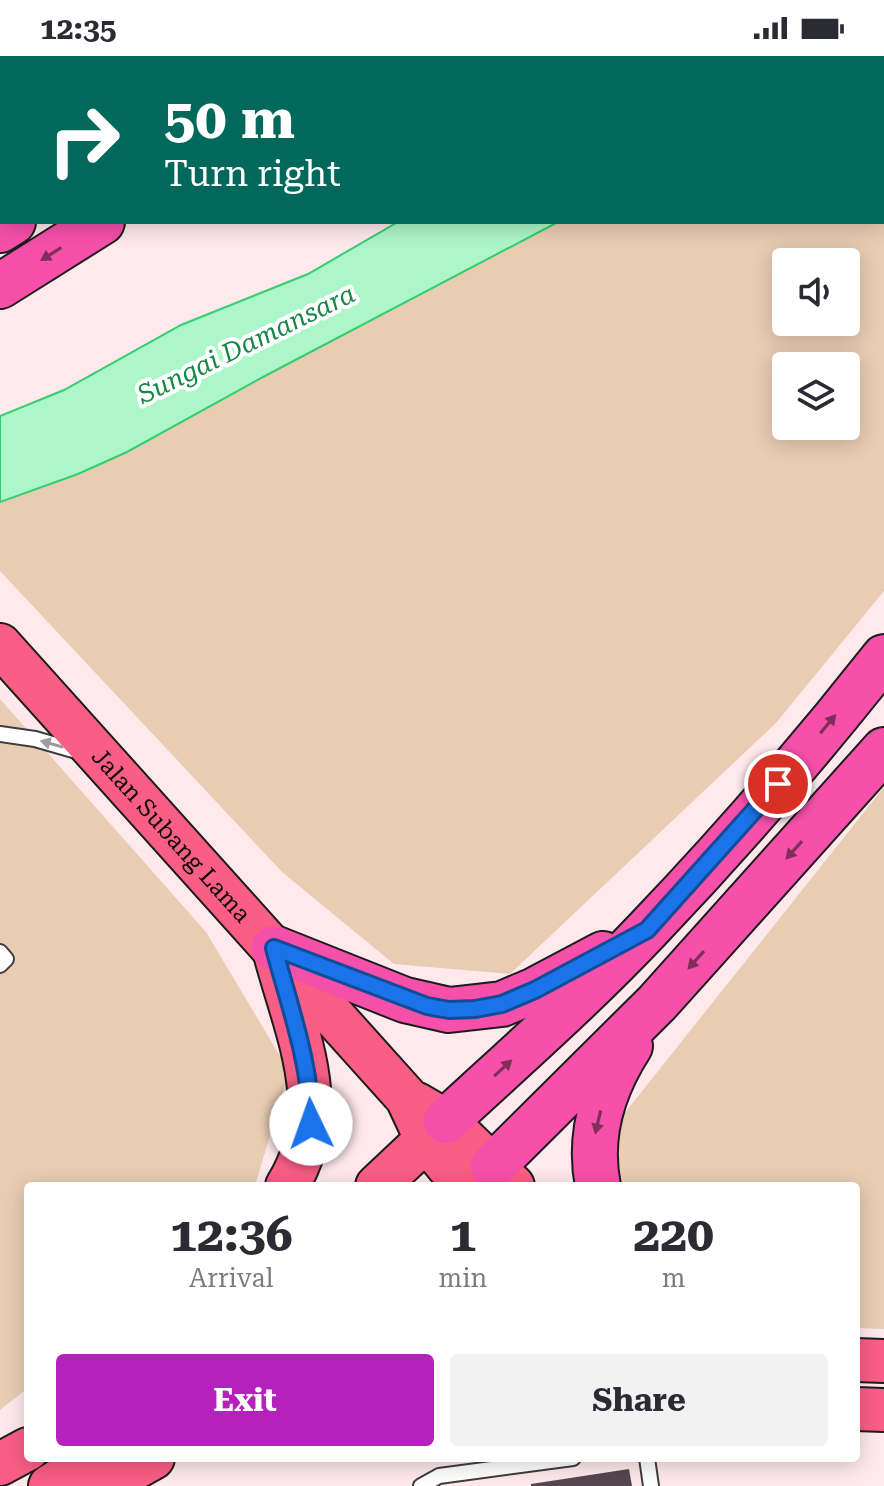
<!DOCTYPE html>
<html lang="en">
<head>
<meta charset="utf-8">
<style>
	body { margin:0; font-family:"Roboto Serif",serif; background:#f2f2f3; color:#2b2b33; height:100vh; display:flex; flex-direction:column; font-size:30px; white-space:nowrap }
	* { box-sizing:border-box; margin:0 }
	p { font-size:26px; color:#7c7c81 }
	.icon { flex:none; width:44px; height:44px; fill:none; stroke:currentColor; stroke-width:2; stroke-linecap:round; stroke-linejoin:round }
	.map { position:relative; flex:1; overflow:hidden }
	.panel { position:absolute; left:24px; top:1126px; width:836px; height:280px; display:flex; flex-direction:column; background:#fff; border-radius:8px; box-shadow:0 4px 20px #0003 }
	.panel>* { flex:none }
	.hud { position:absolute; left:0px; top:0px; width:884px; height:168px; box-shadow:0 4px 20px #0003; background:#00695c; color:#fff; overflow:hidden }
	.buttons { position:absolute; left:772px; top:192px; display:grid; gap:16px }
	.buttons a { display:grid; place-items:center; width:88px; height:88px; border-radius:8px; background:#fff; box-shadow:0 4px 20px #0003; font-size:40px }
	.pin { position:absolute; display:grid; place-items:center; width:68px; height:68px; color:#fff; margin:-34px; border:4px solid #fff; border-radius:50%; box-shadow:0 2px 8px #0007 }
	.me { position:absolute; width:88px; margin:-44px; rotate:357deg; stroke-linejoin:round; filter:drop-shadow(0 0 6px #0008) }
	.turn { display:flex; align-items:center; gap:28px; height:168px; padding:0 32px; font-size:36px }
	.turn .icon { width:104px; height:104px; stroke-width:2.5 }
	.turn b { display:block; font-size:56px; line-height:68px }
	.eta { display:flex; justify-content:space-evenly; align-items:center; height:136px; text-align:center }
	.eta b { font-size:48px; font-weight:700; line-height:56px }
	.action { display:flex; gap:16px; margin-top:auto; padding:16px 32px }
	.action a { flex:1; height:92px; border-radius:8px; background:#b422bb; color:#fff; font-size:32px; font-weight:700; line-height:92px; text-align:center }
	.action a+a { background:#f2f2f3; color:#2b2b33 }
	.status { display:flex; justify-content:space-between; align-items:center; height:56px; padding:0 40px; background:#fff; direction:ltr }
	.status svg { height:22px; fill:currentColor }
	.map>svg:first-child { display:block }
</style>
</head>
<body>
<div class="status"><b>12:35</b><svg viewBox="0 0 49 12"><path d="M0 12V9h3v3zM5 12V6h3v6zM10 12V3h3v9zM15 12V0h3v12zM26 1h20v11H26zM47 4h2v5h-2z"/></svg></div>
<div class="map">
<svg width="884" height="1430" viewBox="0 0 884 1430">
	<rect width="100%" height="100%" fill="#ffe9ed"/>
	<!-- green -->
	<g fill="#e9cdb3" fill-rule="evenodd">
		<path d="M884 13V535L776 667 510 918 394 908 282 816 0 515V446L78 418 127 396 263 321 558 166H882ZM786 206H846V266H786ZM786 310H846V370H786Z"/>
		<path d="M0 643 206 876 289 1015 255 1130H28V1332L0 1354Z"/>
		<path d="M884 731V1273L856 1272V1130H623L612 1073Z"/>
	</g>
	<!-- water -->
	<path fill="#adf6c9" stroke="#34ce71" stroke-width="2" d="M398 166H558L263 321 127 396 78 418 0 446V360L64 334 181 269 308 218Z"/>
	<!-- building -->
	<path fill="#54474f" d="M629 1413 632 1430H531V1428Z"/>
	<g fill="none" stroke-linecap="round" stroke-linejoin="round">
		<!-- lane casing -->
		<g stroke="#3e3e3e" stroke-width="18">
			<g id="lane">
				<path d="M0 678 35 683 80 696"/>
				<path d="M0 896 6 903 0 909"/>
				<path d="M647 1402 651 1430"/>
				<path d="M421 1430 439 1420 573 1402"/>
			</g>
		</g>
		<!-- primary casing -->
		<g stroke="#1c1c1c" stroke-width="46">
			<g id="primary">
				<path d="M40 2 42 0"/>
				<path d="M0 37 2 35"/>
				<path id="s1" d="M0 589 407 1042 427 1085 464 1130"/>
				<path d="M276 901C297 979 334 1055 287 1130"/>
				<path d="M417 1048 446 1065 513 1130"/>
				<path d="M377 1130 445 1066"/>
				<path d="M856 1304 884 1305"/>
				<path d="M856 1353 884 1354"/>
				<path d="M0 1408 28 1393"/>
				<path d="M50 1430 95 1402"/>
				<path d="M103 1430 153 1402"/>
			</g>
		</g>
		<!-- highway casing -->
		<g stroke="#1c1c1c" stroke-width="48">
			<g id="highway">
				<path d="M269 2 272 0"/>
				<path d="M355 2 357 0"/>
				<path d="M0 174 13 166"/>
				<path d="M0 230 102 166"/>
				<path d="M274 892 405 944 449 954 502 948 535 934 603 898"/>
				<path d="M446 1065C514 1002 585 940 649 872 731 786 810 695 884 601"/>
				<path d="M493 1110 657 947 884 694"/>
				<path d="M598 1130C588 1080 603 1032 630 990"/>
			</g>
		</g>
		<!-- lane -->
		<use href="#lane" stroke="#fff" stroke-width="14"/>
		<!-- primary -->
		<use href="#primary" stroke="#fa5e84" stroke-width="42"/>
		<!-- highway -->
		<use href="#highway" stroke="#f650aa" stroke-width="44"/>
	</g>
	<!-- one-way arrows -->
	<defs><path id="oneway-solid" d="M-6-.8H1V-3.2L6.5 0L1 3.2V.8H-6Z" transform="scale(2)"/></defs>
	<g fill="#802e5a">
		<use href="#oneway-solid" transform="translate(51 198) rotate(148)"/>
		<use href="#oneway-solid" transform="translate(828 668) rotate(-50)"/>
		<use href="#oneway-solid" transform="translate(794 794) rotate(132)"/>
		<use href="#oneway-solid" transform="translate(696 904) rotate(132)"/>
		<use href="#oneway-solid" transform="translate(503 1012) rotate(-43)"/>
		<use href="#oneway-solid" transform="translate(598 1066) rotate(103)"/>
	</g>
	<use fill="#9d9d9d" href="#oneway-solid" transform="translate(52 688) rotate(-164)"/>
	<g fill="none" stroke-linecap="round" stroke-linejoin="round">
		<!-- route casing -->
		<g stroke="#114b97" stroke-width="20">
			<path id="route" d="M311 1068C311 1008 289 949 274 892L427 950 449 954 475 953 502 948 535 934 647 874 778 728"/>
		</g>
		<!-- route -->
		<use href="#route" stroke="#1a73e8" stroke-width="14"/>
	</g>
	<g text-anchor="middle" stroke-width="8" stroke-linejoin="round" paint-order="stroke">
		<!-- street labels -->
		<g font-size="24" fill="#0b0b0b" stroke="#fff">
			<text dy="8" stroke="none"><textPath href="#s1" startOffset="256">Jalan Subang Lama</textPath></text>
		</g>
		<!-- water labels -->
		<g font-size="26" font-style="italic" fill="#148847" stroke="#fff">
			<text transform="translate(246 288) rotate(-26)" y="9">Sungai Damansara</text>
		</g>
	</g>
</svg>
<div class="buttons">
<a><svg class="icon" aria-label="sound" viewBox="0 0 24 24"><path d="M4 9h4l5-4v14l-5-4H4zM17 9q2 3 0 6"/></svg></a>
<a><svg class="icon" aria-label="layers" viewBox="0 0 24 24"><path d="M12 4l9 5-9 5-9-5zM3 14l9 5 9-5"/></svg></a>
</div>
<div class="pin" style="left:778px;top:728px;background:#d93025"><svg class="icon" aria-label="arrive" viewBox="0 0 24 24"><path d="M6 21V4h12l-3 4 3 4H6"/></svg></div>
<svg class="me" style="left:311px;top:1068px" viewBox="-20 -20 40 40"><circle r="19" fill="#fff"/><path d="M0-13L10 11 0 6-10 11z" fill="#1a73e8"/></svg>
<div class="hud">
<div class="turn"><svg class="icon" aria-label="right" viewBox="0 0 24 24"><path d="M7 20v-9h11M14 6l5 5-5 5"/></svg><div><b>50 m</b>Turn right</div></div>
</div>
<section class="panel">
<div class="eta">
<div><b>12:36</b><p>Arrival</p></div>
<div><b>1</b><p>min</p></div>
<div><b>220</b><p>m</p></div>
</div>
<div class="action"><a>Exit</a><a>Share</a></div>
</section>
</div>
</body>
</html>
